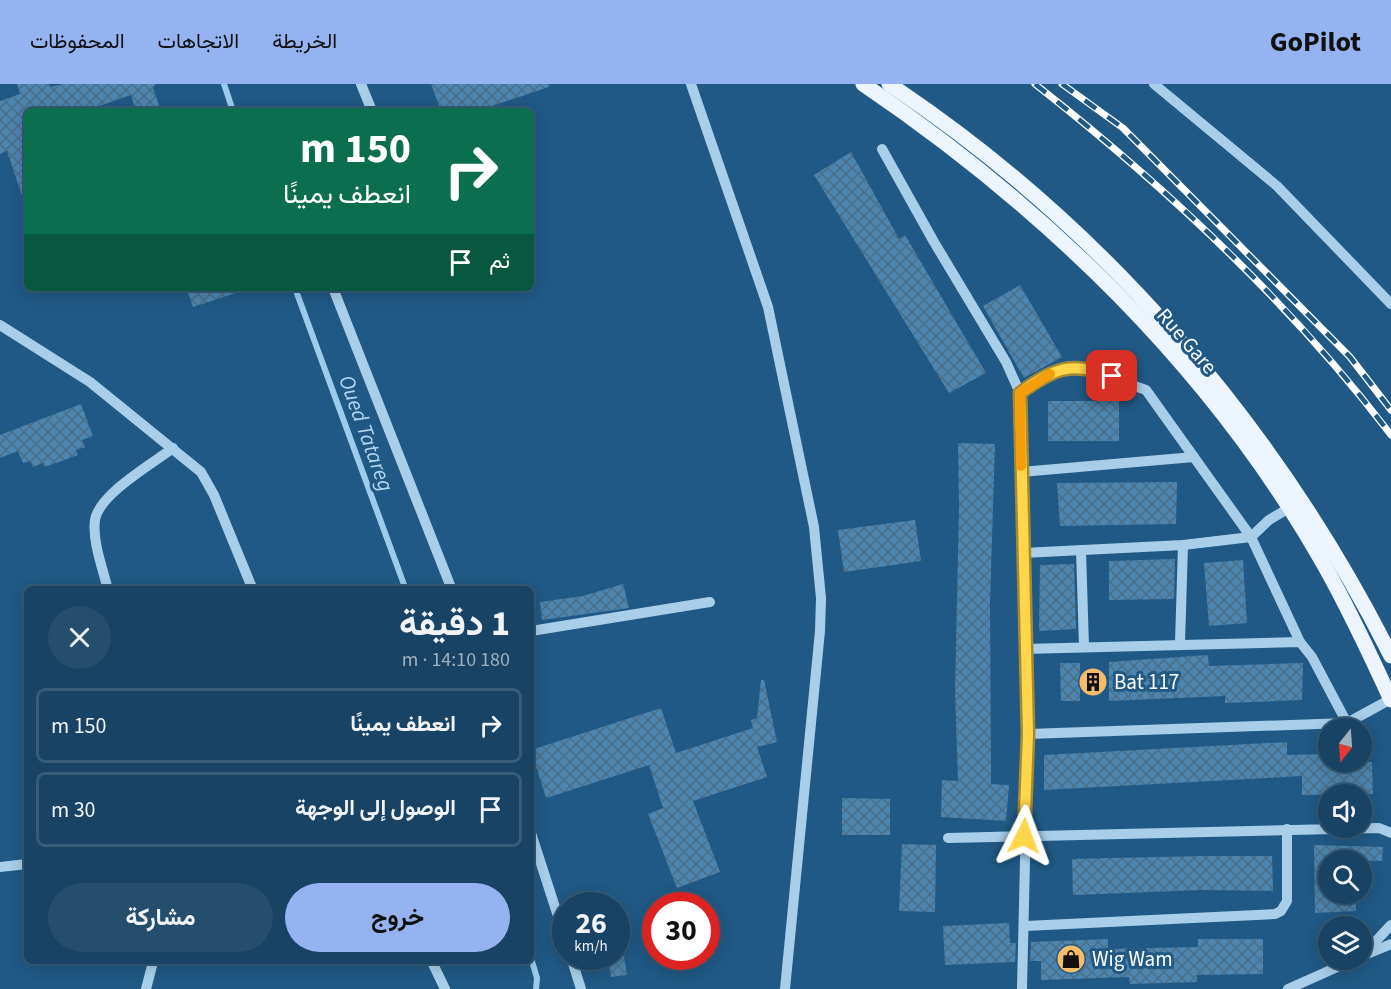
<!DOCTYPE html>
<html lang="ar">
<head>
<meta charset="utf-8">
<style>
	body { margin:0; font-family:"Source Sans 3",Vazirmatn,sans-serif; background:#254e6d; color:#f1f3f6; direction:rtl; height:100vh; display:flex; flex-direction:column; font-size:22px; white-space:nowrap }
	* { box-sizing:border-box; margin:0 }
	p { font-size:20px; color:#9fb0bf }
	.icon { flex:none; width:33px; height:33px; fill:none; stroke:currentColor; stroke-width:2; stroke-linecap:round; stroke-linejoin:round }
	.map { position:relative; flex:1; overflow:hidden; direction:ltr }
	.sheet { position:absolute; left:24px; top:502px; width:510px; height:378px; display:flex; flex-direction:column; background:#184364; border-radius:9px; box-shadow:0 3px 15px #0003,0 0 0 2px #365c78; direction:rtl }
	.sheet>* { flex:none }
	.guide { position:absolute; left:24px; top:24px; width:510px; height:183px; border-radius:9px; box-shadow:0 3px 15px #0003,0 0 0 2px #365c78; direction:rtl; background:#0b6e4f; color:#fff; overflow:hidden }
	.needle { width:39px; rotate:197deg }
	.tools { position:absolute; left:1318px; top:634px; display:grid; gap:12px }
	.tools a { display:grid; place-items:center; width:54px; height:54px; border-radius:50%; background:#184364; box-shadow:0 3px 15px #0003,0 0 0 2px #365c78; font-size:30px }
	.speed { position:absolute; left:552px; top:808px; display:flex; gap:12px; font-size:30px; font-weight:700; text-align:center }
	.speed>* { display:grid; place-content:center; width:78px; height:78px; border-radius:50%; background:#184364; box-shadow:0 3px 15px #0003,0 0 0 2px #365c78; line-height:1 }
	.speed small { font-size:15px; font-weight:400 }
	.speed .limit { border:9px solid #d22; background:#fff; color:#111 }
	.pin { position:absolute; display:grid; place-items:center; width:51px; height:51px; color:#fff; margin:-26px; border-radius:12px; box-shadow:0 3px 9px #0006 }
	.me { position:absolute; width:66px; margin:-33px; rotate:3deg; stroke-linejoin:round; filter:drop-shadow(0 0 4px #0008) }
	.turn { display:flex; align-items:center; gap:21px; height:126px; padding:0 24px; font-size:27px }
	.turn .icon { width:78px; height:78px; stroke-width:2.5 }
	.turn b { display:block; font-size:42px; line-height:51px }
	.then { display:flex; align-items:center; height:57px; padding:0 24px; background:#0003; gap:12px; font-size:22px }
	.round { display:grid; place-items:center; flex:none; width:63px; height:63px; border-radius:32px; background:#254e6d }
	.head { display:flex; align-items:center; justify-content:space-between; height:102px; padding:0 24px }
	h1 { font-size:36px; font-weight:700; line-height:45px }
	.primary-button { display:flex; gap:12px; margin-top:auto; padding:12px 24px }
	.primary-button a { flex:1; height:69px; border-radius:36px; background:#95b2f1; color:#111; font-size:24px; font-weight:700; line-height:69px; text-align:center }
	.primary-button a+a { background:#254e6d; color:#f1f3f6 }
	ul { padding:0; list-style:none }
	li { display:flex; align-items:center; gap:18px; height:75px; margin:0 12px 9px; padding:0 12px; border:3px solid #365c78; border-radius:9px }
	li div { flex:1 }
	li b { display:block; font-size:22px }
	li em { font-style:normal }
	header { display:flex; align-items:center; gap:36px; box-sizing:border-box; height:84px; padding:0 30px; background:#95b2f1; color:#111 }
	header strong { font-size:28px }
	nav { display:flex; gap:33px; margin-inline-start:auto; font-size:21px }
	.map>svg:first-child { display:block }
</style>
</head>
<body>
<header>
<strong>GoPilot</strong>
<nav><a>الخريطة</a><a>الاتجاهات</a><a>المحفوظات</a></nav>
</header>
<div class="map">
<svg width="1391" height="905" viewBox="0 0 1391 905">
	<defs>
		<pattern id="building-cross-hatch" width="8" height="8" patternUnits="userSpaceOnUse" patternTransform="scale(1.5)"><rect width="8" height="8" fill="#4c85af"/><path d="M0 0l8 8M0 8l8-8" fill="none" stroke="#4c6e87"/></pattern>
	</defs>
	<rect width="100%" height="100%" fill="#205985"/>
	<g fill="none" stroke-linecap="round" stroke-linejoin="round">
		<!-- stream -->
		<g stroke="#9ccbeb" stroke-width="6">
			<path d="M224 0 233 27"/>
			<path d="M295 204 406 506"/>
			<path d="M531 874 537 894 536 905"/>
		</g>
	</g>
	<!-- building -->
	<g fill="url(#building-cross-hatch)">
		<path d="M17 0H49L50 3 63 0H156L153 4 161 27H136L131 11 85 27H27V118H24L7 67 0 70V17L20 10Z"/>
		<path d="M431 0H548L549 3 477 27H441Z"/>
		<path d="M851 68 899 155 905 151 986 289 949 309 814 91Z"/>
		<path d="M1020 201 1062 273 1024 294 983 222Z"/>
		<path d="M186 204H241L242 207 193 223Z"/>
		<rect x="1048" y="317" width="71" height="40"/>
		<path d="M81 320 93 352 82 356 85 363 76 366 78 371 45 383 43 379 33 383 30 377 23 379 18 367 0 374V351Z"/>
		<path d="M958 359 995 360 990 519 991 700 1009 701 1006 737 941 733 942 696 958 697 955 607 959 424Z"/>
		<path d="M1177 398 1176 440 1060 442 1057 399Z"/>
		<path d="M915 436 921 477 844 488 838 446Z"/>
		<path d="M1175 475 1174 515 1109 516V477Z"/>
		<path d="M1243 476 1247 539 1209 542 1204 479Z"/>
		<path d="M1074 480 1076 545 1039 547 1040 481Z"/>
		<path d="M623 500 629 524 542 536 540 518 583 512Z"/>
		<path d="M1208 571 1209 582 1303 579 1302 616 1225 619V612L1109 617V578Z"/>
		<path d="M1060 579H1080V617H1061Z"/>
		<path d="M761 596H764L777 658 757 663 767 693 693 717 720 788 677 804 648 730 663 724 649 681 546 714 531 666 661 624 676 669 753 644 751 636 757 634Z"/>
		<path d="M1287 658V671L1329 670V678H1372L1373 710 1302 711V692L1044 706V671Z"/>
		<path d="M842 714 890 715V751H842Z"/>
		<path d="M902 760 936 761 935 828 899 827Z"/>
		<path d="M1314 761 1383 763 1382 777H1329V810H1355L1356 827 1315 829Z"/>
		<path d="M1202 772H1272L1273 807 1202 806 1073 811 1072 775Z"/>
		<path d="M1009 839 1010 859H1016L1015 878 945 881 943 842Z"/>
		<path d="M1108 855V865L1198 863V855H1263V890L1197 891V898L1130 900 1129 893 1041 896V877H1030L1031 858Z"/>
		<path d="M624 872 627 891 611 893 608 875Z"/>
	</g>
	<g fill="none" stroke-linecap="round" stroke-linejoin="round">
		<!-- minor -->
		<g stroke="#a8cee9" stroke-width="10">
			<path d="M361 0 372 27"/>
			<path d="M691 0 768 223 814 443 821 514 820 547 785 905"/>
			<path d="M1154 0 1277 102 1391 220"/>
			<path d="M882 65 934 158 1006 278 1020 309 1028 650 1022 904"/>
			<path d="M333 204 452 506"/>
			<path d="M0 241 90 298 201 388 214 411 253 506"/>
			<path d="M1020 309 1047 291 1077 282 1146 306 1251 453 1300 558"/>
			<path d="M1021 388 1194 373"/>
			<path d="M1081 466 1084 563"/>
			<path d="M1023 469 1183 461 1251 453 1269 436 1289 424"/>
			<path d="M108 506C103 485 92 457 95 436 99 410 152 380 173 364"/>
			<path d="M531 547 710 518"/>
			<path d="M1180 559 1183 461"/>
			<path d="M1024 565 1300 558 1312 573 1347 639"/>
			<path d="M1028 650 1347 639 1391 615"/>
			<path d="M531 749 566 857"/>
			<path d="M948 754 1379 744 1391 749"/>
			<path d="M0 783 27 780"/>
			<path d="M1025 842 1275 830 1281 827 1287 817V745"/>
			<path d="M1365 871 1391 860"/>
			<path d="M1362 872 1391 841"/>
			<path d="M571 873 581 905"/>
			<path d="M432 878 445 905"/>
			<path d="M146 905 153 878"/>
			<path d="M1288 905 1353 876"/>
		</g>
		<!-- major -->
		<g stroke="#ecf5fe" stroke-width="15">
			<path d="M863 0C1046 124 1212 284 1323 479 1348 523 1370 570 1391 616"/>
			<path d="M889 0C1104 143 1275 342 1391 572"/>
		</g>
		<!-- rail casing -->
		<g stroke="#fff" stroke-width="7">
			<g id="rail">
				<path d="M1035 0C1166 103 1290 218 1391 351"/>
				<path d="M1062 0 1123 44 1350 273 1391 326"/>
			</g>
		</g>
		<!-- rail -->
		<use href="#rail" stroke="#205985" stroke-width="4.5" stroke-dasharray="14" stroke-linecap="butt"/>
	</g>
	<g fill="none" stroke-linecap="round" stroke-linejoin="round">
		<!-- route casing -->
		<g stroke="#a68a30" stroke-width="15">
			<path id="route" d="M1024 752 1028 650 1020 309C1054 284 1071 277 1112 292"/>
		</g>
		<!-- route -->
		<use href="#route" stroke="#ffd54a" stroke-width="10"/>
		<!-- slow -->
		<path stroke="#f59e0b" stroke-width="10" d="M1021 382 1020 309 1050 290"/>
	</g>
	<!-- icons -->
	<defs>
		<g id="building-disc" transform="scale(1.5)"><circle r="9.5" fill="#f7bc68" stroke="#205985"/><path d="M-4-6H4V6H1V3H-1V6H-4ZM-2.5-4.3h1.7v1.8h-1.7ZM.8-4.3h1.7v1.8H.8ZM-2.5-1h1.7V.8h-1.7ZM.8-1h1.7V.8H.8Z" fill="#111"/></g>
		<g id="shop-disc" transform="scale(1.5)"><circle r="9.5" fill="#f7bc68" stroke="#205985"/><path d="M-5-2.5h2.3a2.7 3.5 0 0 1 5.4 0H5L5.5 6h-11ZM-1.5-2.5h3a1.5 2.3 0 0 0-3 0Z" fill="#111"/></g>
	</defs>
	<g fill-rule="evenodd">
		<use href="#building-disc" x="1093" y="598"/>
		<use href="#shop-disc" x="1071" y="875"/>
	</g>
	<g text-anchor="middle" stroke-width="6" stroke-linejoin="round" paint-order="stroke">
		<!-- street labels -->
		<g font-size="21" fill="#fff" stroke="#205985">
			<text transform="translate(1187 257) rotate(49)" y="7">Rue Gare</text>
		</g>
		<!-- poi labels -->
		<g font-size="21" fill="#fff" stroke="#205985" text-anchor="start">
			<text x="1114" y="605">Bat 117</text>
			<text x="1092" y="882">Wig Wam</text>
		</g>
		<!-- water labels -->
		<g font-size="22" font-style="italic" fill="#b4d7f1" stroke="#205985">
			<text transform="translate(367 349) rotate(70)" y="8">Oued Tatareg</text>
		</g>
	</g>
</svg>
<div class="tools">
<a><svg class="needle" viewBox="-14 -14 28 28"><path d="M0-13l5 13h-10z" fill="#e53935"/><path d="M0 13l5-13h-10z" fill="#9fb0bf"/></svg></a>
<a><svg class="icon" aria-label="sound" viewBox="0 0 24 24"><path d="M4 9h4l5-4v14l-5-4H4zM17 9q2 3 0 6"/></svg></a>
<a><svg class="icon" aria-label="search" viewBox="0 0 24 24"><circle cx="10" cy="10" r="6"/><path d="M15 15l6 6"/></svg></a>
<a><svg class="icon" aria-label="layers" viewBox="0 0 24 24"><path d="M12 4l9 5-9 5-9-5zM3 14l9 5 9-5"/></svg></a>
</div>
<div class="speed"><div>26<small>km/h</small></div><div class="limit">30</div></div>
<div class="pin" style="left:1112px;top:292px;background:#d93025"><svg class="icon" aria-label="arrive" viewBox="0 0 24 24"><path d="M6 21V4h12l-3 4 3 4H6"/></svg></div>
<svg class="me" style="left:1024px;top:752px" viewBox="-20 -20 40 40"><path d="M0-17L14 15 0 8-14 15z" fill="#ffd54a" stroke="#fff" stroke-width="4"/></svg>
<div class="guide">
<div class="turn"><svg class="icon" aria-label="right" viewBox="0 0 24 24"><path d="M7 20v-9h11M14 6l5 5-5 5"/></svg><div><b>150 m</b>انعطف يمينًا</div></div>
<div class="then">ثم<svg class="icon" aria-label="arrive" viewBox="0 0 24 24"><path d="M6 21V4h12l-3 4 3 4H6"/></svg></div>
</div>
<section class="sheet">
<div class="head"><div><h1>1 دقيقة</h1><p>180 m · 14:10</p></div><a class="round"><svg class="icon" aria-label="close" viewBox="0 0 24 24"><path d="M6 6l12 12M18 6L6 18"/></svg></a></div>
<ul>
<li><svg class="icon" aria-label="right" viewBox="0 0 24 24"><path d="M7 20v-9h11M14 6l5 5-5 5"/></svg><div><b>انعطف يمينًا</b></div><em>150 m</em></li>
<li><svg class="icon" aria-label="arrive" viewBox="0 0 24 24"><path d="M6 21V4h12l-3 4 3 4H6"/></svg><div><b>الوصول إلى الوجهة</b></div><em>30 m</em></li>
</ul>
<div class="primary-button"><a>خروج</a><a>مشاركة</a></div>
</section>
</div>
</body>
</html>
